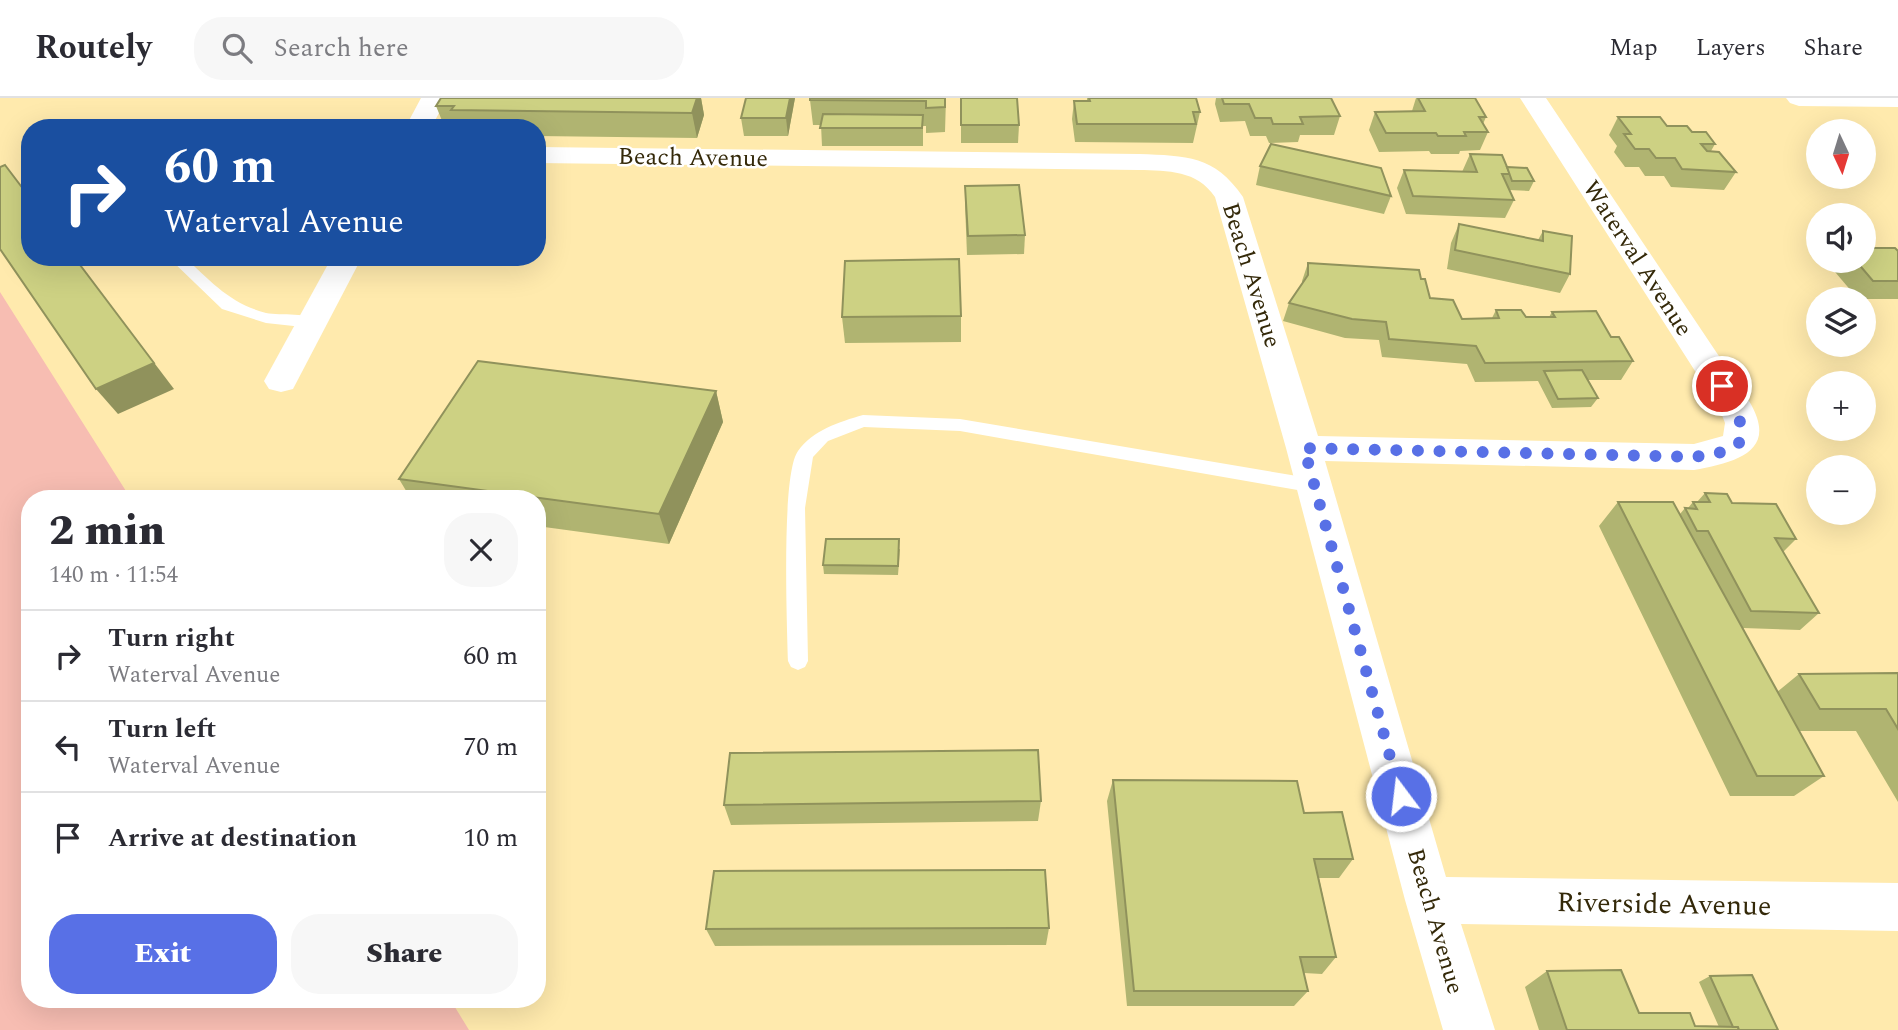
<!DOCTYPE html>
<html lang="en">
<head>
<meta charset="utf-8">
<style>
	body { margin:0; font-family:Spectral,serif; background:#f7f7f7; color:#2b2b33; height:100vh; display:flex; flex-direction:column; font-size:26px; white-space:nowrap }
	* { box-sizing:border-box; margin:0 }
	p { font-size:23px; color:#7c7c81 }
	.icon { flex:none; width:38px; height:38px; fill:none; stroke:currentColor; stroke-width:2; stroke-linecap:round; stroke-linejoin:round }
	.map { position:relative; flex:1; overflow:hidden }
	.details { position:absolute; left:21px; top:392px; width:525px; height:518px; display:flex; flex-direction:column; background:#fff; border-radius:28px; box-shadow:0 7px 28px #0002 }
	.details>* { flex:none }
	.hud { position:absolute; left:21px; top:21px; width:525px; height:147px; border-radius:28px; box-shadow:0 7px 28px #0002; background:#1a4fa0; color:#fff; overflow:hidden }
	.needle { width:46px; rotate:176deg }
	.fabs { position:absolute; left:1806px; top:21px; display:grid; gap:14px }
	.fabs a { display:grid; place-items:center; width:70px; height:70px; border-radius:50%; background:#fff; box-shadow:0 7px 28px #0002; font-size:35px }
	.pin { position:absolute; display:grid; place-items:center; width:60px; height:60px; color:#fff; margin:-30px; border:4px solid #fff; border-radius:50%; box-shadow:0 2px 7px #0007 }
	.me { position:absolute; width:77px; margin:-38px; rotate:345deg; stroke-linejoin:round; filter:drop-shadow(0 0 5px #0008) }
	.turn { display:flex; align-items:center; gap:24px; height:147px; padding:0 28px; font-size:32px }
	.turn .icon { width:91px; height:91px; stroke-width:2.5 }
	.turn b { display:block; font-size:49px; line-height:60px }
	.round { display:grid; place-items:center; flex:none; width:74px; height:74px; border-radius:28px; background:#f7f7f7 }
	.head { display:flex; align-items:center; justify-content:space-between; height:119px; padding:0 28px }
	h1 { font-size:42px; font-weight:800; line-height:52px }
	.cta { display:flex; gap:14px; margin-top:auto; padding:14px 28px }
	.cta a { flex:1; height:80px; border-radius:28px; background:#5870e6; color:#fff; font-size:28px; font-weight:800; line-height:80px; text-align:center }
	.cta a+a { background:#f7f7f7; color:#2b2b33 }
	ul { padding:0; list-style:none }
	li { display:flex; align-items:center; gap:21px; height:91px; padding:0 28px; border-top:2px solid #e1e1e2 }
	li div { flex:1 }
	li b { display:block; font-size:26px }
	li em { font-style:normal }
	header { display:flex; align-items:center; gap:42px; box-sizing:border-box; height:98px; padding:0 35px; background:#fff; border-bottom:2px solid #e1e1e2 }
	header strong { font-size:33px }
	nav { display:flex; gap:38px; margin-inline-start:auto; font-size:24px }
	.search { width:490px; height:63px; background:#f7f7f7; display:flex; align-items:center; gap:18px; box-sizing:border-box; padding:0 24px; border-radius:28px; color:#7c7c81; font-size:26px }
	.map>svg:first-child { display:block }
</style>
</head>
<body>
<header>
<strong>Routely</strong>
<div class="search"><svg class="icon" aria-label="search" viewBox="0 0 24 24"><circle cx="10" cy="10" r="6"/><path d="M15 15l6 6"/></svg>Search here</div>
<nav><a>Map</a><a>Layers</a><a>Share</a></nav>
</header>
<div class="map">
<svg width="1898" height="932" viewBox="0 0 1898 932">
	<rect width="100%" height="100%" fill="#ffeaad"/>
	<!-- green -->
	<path fill="#f7bdb2" d="M0 194 131 401H30V901H450L469 932H0Z"/>
	<g fill="none" stroke-linecap="round" stroke-linejoin="round">
		<!-- lane -->
		<g fill="#fff" fill-rule="evenodd">
			<path d="M168 159H184C212 184 229 205 266 215 281 218 309 213 320 225L312 230 266 225 222 211Z"/>
			<path d="M863 317 960 321 1315 381 1321 383 1324 388 1321 393 1315 395 960 333 864 329 828 343 813 359 805 410 808 563 805 569 798 572 791 569 788 563C787 527 781 376 798 353 813 332 839 324 863 317Z"/>
		</g>
		<!-- street -->
		<g fill="#fff" fill-rule="evenodd">
			<path d="M421 0H447L431 30H405Z"/>
			<path d="M1520 0H1546L1749 303C1780 354 1735 364 1694 372L1325 363 1446 779 1898 785V833L1461 826 1495 932H1443L1405 802 1286 350 1215 99C1197 72 1168 73 1139 72L537 65V49L1139 56C1187 58 1214 57 1243 99L1318 338 1694 346 1723 338 1725 325 1720 312Z"/>
			<path d="M1786 0H1898V9L1799 8 1790 5Z"/>
			<path d="M332 159H362L293 291 281 294 269 291 264 283Z"/>
		</g>
	</g>
	<!-- wall -->
	<g fill="#b0b471">
		<path d="M701 0 704 17 697 40 537 38V30H445L436 8Z"/>
		<path d="M795 0 788 38H744L741 20Z"/>
		<path d="M946 0 945 34 926 35V28H923V48H822L821 27H813L810 2Z"/>
		<path d="M961 0 1019 27 1018 45H961Z"/>
		<path d="M1087 0H1196L1200 14 1193 45 1075 44 1072 21 1074 3H1087Z"/>
		<path d="M1216 0H1331L1340 18 1334 37H1300L1298 44 1269 45 1266 38H1250L1245 23 1220 24 1215 6Z"/>
		<path d="M1416 0H1462L1486 19 1483 26 1488 34 1480 52 1460 53 1459 56H1431L1429 53 1379 54 1369 32 1375 14 1412 13Z"/>
		<path d="M1618 19 1667 28 1692 34 1715 46 1711 53 1736 74 1724 92 1671 89 1664 78H1645L1639 69H1625L1614 54 1617 48 1609 37Z"/>
		<path d="M1470 56 1507 69 1534 83 1529 93 1509 92 1514 102 1505 120 1406 116 1397 90 1404 72 1462 74Z"/>
		<path d="M1260 68 1391 98 1384 116 1256 87Z"/>
		<path d="M965 88 1025 137 1024 156 967 157 965 106Z"/>
		<path d="M1459 126 1538 142 1543 133 1570 176 1560 195 1447 171 1451 145Z"/>
		<path d="M1834 163H1864L1898 183V201H1858L1830 168Z"/>
		<path d="M1308 165 1421 181 1430 200 1462 221 1492 220 1496 212 1526 219H1549L1552 214 1611 239 1633 263 1621 282H1588L1598 300 1591 309 1552 310 1538 283 1475 284 1467 266 1382 259 1379 242 1345 240 1283 223 1289 205 1302 186V183Z"/>
		<path d="M961 218V244L845 245 842 219Z"/>
		<path d="M716 293 723 324 669 446 537 428V401H411L399 381Z"/>
		<path d="M1705 395 1732 405 1796 441 1783 454 1819 515 1800 532 1743 530 1777 594 1799 576 1898 575V704L1856 633H1799L1824 678 1794 698H1730L1599 428 1618 404 1680 416 1685 410H1688L1693 404H1697Z"/>
		<path d="M900 451 898 477 824 476 823 467Z"/>
		<path d="M1113 682 1304 715 1353 761 1339 780H1319L1336 859 1322 876 1304 875 1308 893 1294 908H1127L1107 703Z"/>
		<path d="M1041 703 1038 723 731 727 724 707Z"/>
		<path d="M1049 830 1046 847 715 848 706 831Z"/>
		<path d="M1547 873 1639 915 1695 928 1719 929 1699 884 1710 878 1778 932H1539L1525 889Z"/>
	</g>
	<!-- shaded-wall -->
	<g fill="#90925c">
		<path d="M697 0H701L704 17 697 40 692 15Z"/>
		<path d="M790 0H795L788 38 786 20Z"/>
		<path d="M74 159 174 291 118 316 96 291Z"/>
		<path d="M716 293 723 324 669 446 659 416Z"/>
	</g>
	<!-- building -->
	<g fill="#cdd183" stroke="#90925c" stroke-width="2">
		<path d="M441 0H697L692 15 451 12 454 8H436Z"/>
		<path d="M746 0H790L786 20H741Z"/>
		<path d="M810 0H945V9L926 10V3L810 2Z"/>
		<path d="M961 0H1017L1019 27H961Z"/>
		<path d="M1089 0H1196L1200 14H1193L1196 26H1077L1074 3H1090Z"/>
		<path d="M1222 0H1331L1340 18 1300 19 1303 26H1273L1271 20H1255L1249 6H1224Z"/>
		<path d="M1418 0H1475L1486 19H1479L1488 34H1464L1466 38H1438L1436 35H1386L1375 14 1425 13Z"/>
		<path d="M823 16 923 17 922 30H820Z"/>
		<path d="M1618 19H1660L1667 28H1687L1692 34H1706L1715 46H1701L1707 53 1719 54 1736 74 1682 71 1675 60H1656L1649 51H1635L1624 36H1631Z"/>
		<path d="M1271 46 1381 70 1391 98 1260 68Z"/>
		<path d="M1470 56 1502 57 1510 76H1502L1514 102 1413 98 1404 72 1477 74Z"/>
		<path d="M5 67 30 100V159H74L154 265 96 291 0 151V69Z"/>
		<path d="M1507 69 1527 70 1534 83H1512Z"/>
		<path d="M1019 87 1025 137 968 138 965 88Z"/>
		<path d="M1459 126 1543 143V133L1572 138 1570 176 1455 152Z"/>
		<path d="M1864 150H1895L1898 153V183H1873L1856 163H1864Z"/>
		<path d="M959 161 961 218 842 219 845 163Z"/>
		<path d="M1308 165 1419 172 1421 181H1425L1430 200 1453 202 1462 221 1499 220 1496 212H1521L1526 219H1555L1552 214 1596 213 1611 239H1619L1633 263 1485 265 1476 248 1389 241 1386 224 1352 221 1289 205 1308 177Z"/>
		<path d="M478 263 716 293 659 416 399 381Z"/>
		<path d="M1582 272 1598 300 1558 301 1544 273Z"/>
		<path d="M1705 395 1727 396 1732 405 1776 406 1796 441 1775 440 1819 515 1751 513 1708 433H1697L1685 410 1697 411 1693 404H1710Z"/>
		<path d="M1618 404H1673L1824 678H1757Z"/>
		<path d="M826 441H899L898 468 823 467Z"/>
		<path d="M1898 575V631L1886 611H1820L1799 576Z"/>
		<path d="M1038 652 1041 703 724 707 730 655Z"/>
		<path d="M1113 682 1297 683 1304 715 1342 714 1353 761H1314L1336 859H1300L1308 893H1134Z"/>
		<path d="M1045 772 1049 830 706 831 714 773Z"/>
		<path d="M1621 872 1639 915H1690L1695 928 1738 929 1739 932H1567L1547 873Z"/>
		<path d="M1752 877 1778 932H1739L1738 929H1733L1710 878Z"/>
	</g>
	<g fill="none" stroke-linecap="round" stroke-linejoin="round">
		<!-- route -->
		<path stroke="#5870e6" stroke-width="12" stroke-dasharray="0 21.6" d="M1401 698 1304 350 1694 359 1722 354 1739 345C1745 321 1734 307 1722 288"/>
	</g>
	<g text-anchor="middle" stroke-width="5" stroke-linejoin="round" paint-order="stroke">
		<!-- street labels -->
		<g font-size="24" fill="#342909" stroke="#fff">
			<text transform="translate(693 59) rotate(1)" y="8">Beach Avenue</text>
			<text transform="translate(1638 160) rotate(57)" y="8">Waterval Avenue</text>
			<text transform="translate(1252 177) rotate(73)" y="8">Beach Avenue</text>
			<text transform="translate(1436 823) rotate(74)" y="8">Beach Avenue</text>
		</g>
		<!-- near-street labels -->
		<g font-size="28" fill="#342909" stroke="#fff">
			<text transform="translate(1664 805) rotate(1)" y="10">Riverside Avenue</text>
		</g>
	</g>
</svg>
<div class="fabs">
<a><svg class="needle" viewBox="-14 -14 28 28"><path d="M0-13l5 13h-10z" fill="#e53935"/><path d="M0 13l5-13h-10z" fill="#7c7c81"/></svg></a>
<a><svg class="icon" aria-label="sound" viewBox="0 0 24 24"><path d="M4 9h4l5-4v14l-5-4H4zM17 9q2 3 0 6"/></svg></a>
<a><svg class="icon" aria-label="layers" viewBox="0 0 24 24"><path d="M12 4l9 5-9 5-9-5zM3 14l9 5 9-5"/></svg></a>
<a>+</a>
<a>−</a>
</div>
<div class="pin" style="left:1722px;top:288px;background:#d93025"><svg class="icon" aria-label="arrive" viewBox="0 0 24 24"><path d="M6 21V4h12l-3 4 3 4H6"/></svg></div>
<svg class="me" style="left:1401px;top:698px" viewBox="-20 -20 40 40"><circle r="17" fill="#5870e6" stroke="#fff" stroke-width="3"/><path d="M0-11L8 9 0 5-8 9z" fill="#fff"/></svg>
<div class="hud">
<div class="turn"><svg class="icon" aria-label="right" viewBox="0 0 24 24"><path d="M7 20v-9h11M14 6l5 5-5 5"/></svg><div><b>60 m</b>Waterval Avenue</div></div>
</div>
<section class="details">
<div class="head"><div><h1>2 min</h1><p>140 m · 11:54</p></div><a class="round"><svg class="icon" aria-label="close" viewBox="0 0 24 24"><path d="M6 6l12 12M18 6L6 18"/></svg></a></div>
<ul>
<li><svg class="icon" aria-label="right" viewBox="0 0 24 24"><path d="M7 20v-9h11M14 6l5 5-5 5"/></svg><div><b>Turn right</b><p>Waterval Avenue</p></div><em>60 m</em></li>
<li><svg class="icon" aria-label="left" viewBox="0 0 24 24"><path d="M17 20v-9H6M10 6l-5 5 5 5"/></svg><div><b>Turn left</b><p>Waterval Avenue</p></div><em>70 m</em></li>
<li><svg class="icon" aria-label="arrive" viewBox="0 0 24 24"><path d="M6 21V4h12l-3 4 3 4H6"/></svg><div><b>Arrive at destination</b></div><em>10 m</em></li>
</ul>
<div class="cta"><a>Exit</a><a>Share</a></div>
</section>
</div>
</body>
</html>
